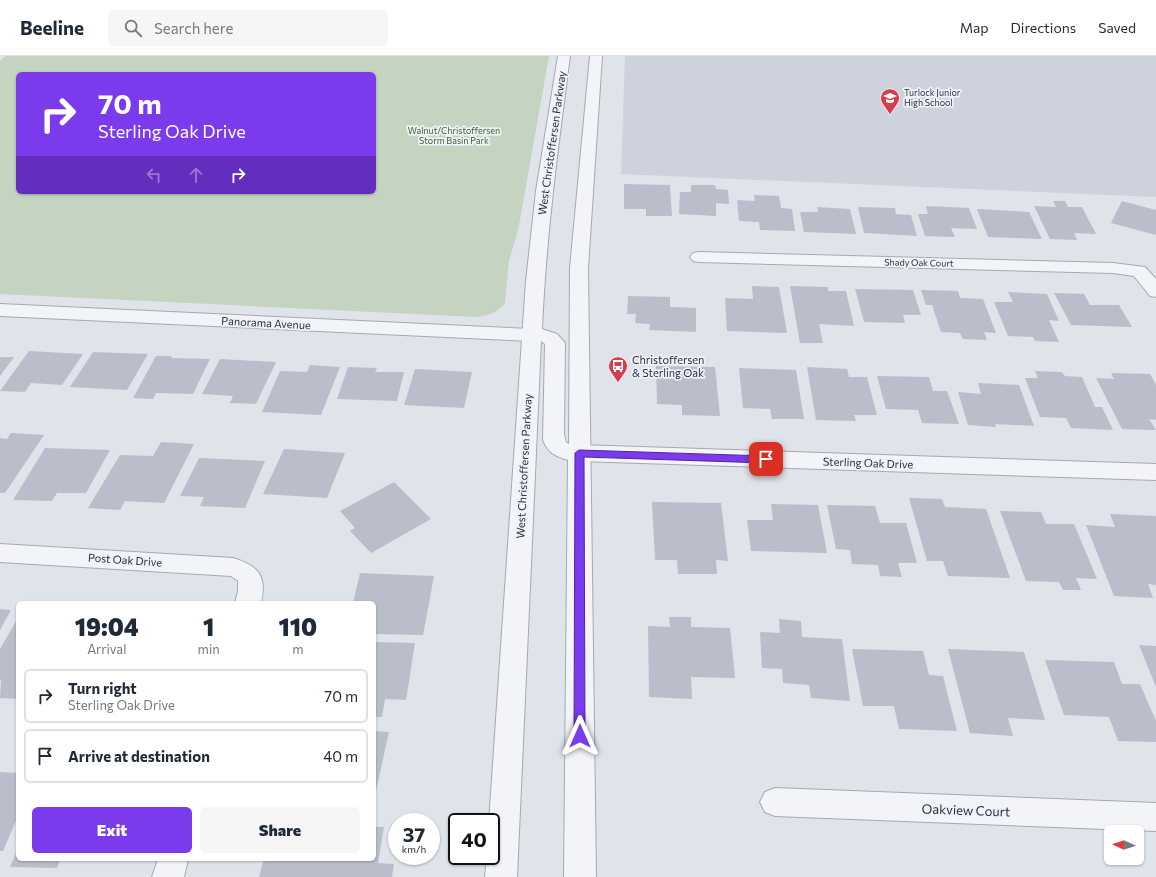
<!DOCTYPE html>
<html lang="en">
<head>
<meta charset="utf-8">
<style>
	body { margin:0; font-family:Commissioner,sans-serif; background:#f6f6f7; color:#1f2937; height:100vh; display:flex; flex-direction:column; font-size:15px; white-space:nowrap }
	* { box-sizing:border-box; margin:0 }
	p { font-size:13px; color:#747a83 }
	.icon { flex:none; width:22px; height:22px; fill:none; stroke:currentColor; stroke-width:2; stroke-linecap:round; stroke-linejoin:round }
	.map { position:relative; flex:1; overflow:hidden }
	.side { position:absolute; left:16px; top:545px; width:360px; height:260px; display:flex; flex-direction:column; background:#fff; border-radius:6px; box-shadow:0 1px 3px #0004 }
	.side>* { flex:none }
	.top-card { position:absolute; left:16px; top:16px; width:360px; height:122px; border-radius:6px; box-shadow:0 1px 3px #0004; background:#7c3aed; color:#fff; overflow:hidden }
	.needle { width:26px; rotate:273deg }
	.tools { position:absolute; left:1104px; top:769px; display:grid; gap:8px }
	.tools a { display:grid; place-items:center; width:40px; height:40px; border-radius:6px; background:#fff; box-shadow:0 1px 3px #0004; font-size:20px }
	.speed { position:absolute; left:388px; top:757px; display:flex; gap:8px; font-size:20px; font-weight:700; text-align:center }
	.speed>* { display:grid; place-content:center; width:52px; height:52px; border-radius:50%; background:#fff; box-shadow:0 1px 3px #0004; line-height:1 }
	.speed small { font-size:10px; font-weight:400 }
	.speed .limit { border:2px solid #111; border-radius:6px; background:#fff; color:#111 }
	.pin { position:absolute; display:grid; place-items:center; width:34px; height:34px; color:#fff; margin:-17px; border-radius:8px; box-shadow:0 2px 6px #0006 }
	.me { position:absolute; width:44px; margin:-22px; rotate:0deg; stroke-linejoin:round; filter:drop-shadow(0 0 3px #0008) }
	.turn { display:flex; align-items:center; gap:14px; height:84px; padding:0 16px; font-size:18px }
	.turn .icon { width:52px; height:52px; stroke-width:2.5 }
	.turn b { display:block; font-size:28px; line-height:34px }
	.lanes { display:flex; align-items:center; height:38px; padding:0 16px; background:#0003; justify-content:center; gap:20px; direction:ltr }
	.lanes .off { opacity:.35 }
	.eta { display:flex; justify-content:space-evenly; align-items:center; height:68px; text-align:center }
	.eta b { font-size:24px; font-weight:800; line-height:28px }
	.cta { display:flex; gap:8px; margin-top:auto; padding:8px 16px }
	.cta a { flex:1; height:46px; border-radius:6px; background:#7c3aed; color:#fff; font-size:16px; font-weight:800; line-height:46px; text-align:center }
	.cta a+a { background:#f6f6f7; color:#1f2937 }
	ul { padding:0; list-style:none }
	li { display:flex; align-items:center; gap:12px; height:54px; margin:0 8px 6px; padding:0 8px; border:2px solid #e0e1e3; border-radius:6px }
	li div { flex:1 }
	li b { display:block; font-size:15px }
	li em { font-style:normal }
	header { display:flex; align-items:center; gap:24px; box-sizing:border-box; height:56px; padding:0 20px; background:#fff; border-bottom:1px solid #e0e1e3 }
	header strong { font-size:19px }
	nav { display:flex; gap:22px; margin-inline-start:auto; font-size:14px }
	.search { width:280px; height:36px; background:#f6f6f7; display:flex; align-items:center; gap:10px; box-sizing:border-box; padding:0 14px; border-radius:6px; color:#747a83; font-size:15px }
	.map>svg:first-child { display:block }
</style>
</head>
<body>
<header>
<strong>Beeline</strong>
<div class="search"><svg class="icon" aria-label="search" viewBox="0 0 24 24"><circle cx="10" cy="10" r="6"/><path d="M15 15l6 6"/></svg>Search here</div>
<nav><a>Map</a><a>Directions</a><a>Saved</a></nav>
</header>
<div class="map">
<svg width="1156" height="821" viewBox="0 0 1156 821">
	<rect width="100%" height="100%" fill="#dfe3ea"/>
	<!-- built -->
	<path fill="#cdd2dc" d="M625 0H1156V141L621 118Z"/>
	<!-- green -->
	<path fill="#c4d4c0" fill-rule="evenodd" d="M5 0H549L518 175 509 204 505 247C498 257 487 260 476 261L0 238V5ZM18 18H374V136H18Z"/>
	<!-- building -->
	<g fill="#b9beca">
		<path d="M624 128 670 129 672 160H646V153H624Z"/>
		<path d="M691 129H715L716 133 728 134 729 148 716 147V160L679 158 680 136H691Z"/>
		<path d="M754 139 779 140 781 152 792 153 795 175 760 174 759 166 739 165 737 144 755 145Z"/>
		<path d="M1053 145H1065L1068 151H1082L1096 178 1074 177 1077 184 1050 183 1034 150 1056 151Z"/>
		<path d="M1122 145 1156 154V179L1111 167Z"/>
		<path d="M926 150 969 152 977 173 951 172 955 181 925 180 918 158H928Z"/>
		<path d="M817 151 850 153 856 178 804 176 800 156H818Z"/>
		<path d="M858 151 895 152 896 158 911 159 917 180 864 177Z"/>
		<path d="M977 153 1029 156 1042 183 988 181Z"/>
		<path d="M752 230 779 231 787 277 727 275 725 242 753 243Z"/>
		<path d="M790 230 828 231V235H846L854 270 819 268 823 287H800Z"/>
		<path d="M855 233 913 234 921 259H903L905 267 864 266Z"/>
		<path d="M921 234 958 235 960 242 983 243 996 277 984 276 987 284 963 283 960 277 941 276 932 249H926Z"/>
		<path d="M1008 236 1047 238 1059 265 1049 264 1059 286 1035 285 1033 281 1008 280 994 246H1013Z"/>
		<path d="M1054 237 1084 238 1090 249H1119L1132 271 1071 269Z"/>
		<path d="M628 240 670 241V251L696 252V276L649 274 650 268 635 267 636 258H627Z"/>
		<path d="M29 295 83 298 62 329 31 327 25 336 0 335Z"/>
		<path d="M93 296 148 298 127 334 70 331Z"/>
		<path d="M156 300H172L171 302 210 303 193 338 156 337 153 343 133 342Z"/>
		<path d="M0 301H14L0 320Z"/>
		<path d="M220 303 276 306 256 348 230 347 233 340 202 338Z"/>
		<path d="M310 309 340 311 321 359 262 356 280 315 307 316Z"/>
		<path d="M656 310 715 311 720 360 682 359V349L657 348Z"/>
		<path d="M348 311 377 312 375 316H404L397 345 337 343Z"/>
		<path d="M807 311 847 313 849 321H867L877 359H854L856 365 816 364Z"/>
		<path d="M739 312 796 314 804 363H772L770 353 743 352Z"/>
		<path d="M415 313 472 316 464 352 404 349Z"/>
		<path d="M1035 315 1062 316 1065 320 1082 321 1095 351H1102L1113 374 1071 372 1066 362 1040 361 1025 322H1038Z"/>
		<path d="M1111 317 1150 318 1156 329V364L1149 363 1156 374 1122 373 1096 322 1114 323Z"/>
		<path d="M877 320 929 321 933 335H947L959 368 922 367 918 354 886 353Z"/>
		<path d="M978 327 1019 329 1034 370 995 368 996 371 968 369 958 336 981 338Z"/>
		<path d="M11 377 44 379 5 437H0V382L7 383Z"/>
		<path d="M161 386 194 388 164 447 125 445 120 454 88 452 120 399 153 400Z"/>
		<path d="M45 392 110 394 86 437H57L52 445 13 444Z"/>
		<path d="M284 393 345 397 327 442 263 438Z"/>
		<path d="M199 402 265 405 245 452 200 450 204 441 180 440Z"/>
		<path d="M394 426 431 463 371 497 350 475 355 472 340 455Z"/>
		<path d="M909 442 942 443 945 451 986 453 1010 522 948 520 943 505H927Z"/>
		<path d="M652 446 721 447 728 505 716 504 717 518H678L677 504H655Z"/>
		<path d="M771 448 818 449 827 497 751 495 747 464H773Z"/>
		<path d="M827 449 875 450 880 467H906L917 507H898L902 521 880 520 878 509 852 508 850 494 836 493Z"/>
		<path d="M1000 455 1041 456 1046 468H1074L1097 523 1076 522 1081 534H1063L1059 526 1026 525Z"/>
		<path d="M1110 458 1156 460V529L1148 528 1153 542 1114 540 1086 469 1115 471Z"/>
		<path d="M360 517 434 520 423 579 374 578V547H353Z"/>
		<path d="M0 553 11 554 0 574Z"/>
		<path d="M669 561H691V571L730 572 735 622 691 621 692 643 649 641 648 570 670 571Z"/>
		<path d="M18 562V643L0 642 1 624H0V593Z"/>
		<path d="M779 563 801 565 802 581 842 583 850 645 811 642 809 629 783 627 782 613 762 612 760 576 780 577Z"/>
		<path d="M374 586 415 587 406 644 385 643 382 661H374Z"/>
		<path d="M1139 589 1156 590V631Z"/>
		<path d="M852 593 923 595 929 619 943 620 957 675 899 673 894 650H863Z"/>
		<path d="M948 593 1024 596 1045 664 1008 662 1013 680 970 677Z"/>
		<path d="M1045 604 1114 606 1122 628H1140L1156 665V686L1118 685 1109 661 1064 659Z"/>
		<path d="M374 675 389 676 375 739H374Z"/>
		<path d="M0 716 18 717V760L3 795H0Z"/>
		<path d="M374 771H384L378 807 394 808 392 821H259L264 803H374Z"/>
		<path d="M18 793V803H60L57 812 10 811Z"/>
	</g>
	<g fill="none" stroke-linecap="round" stroke-linejoin="round">
		<!-- minor casing -->
		<g stroke="#a4a9b4" stroke-width="2">
			<g id="minor">
				<path d="M699 196 1113 207 1145 211 1156 223V241L1150 240 1134 220 1113 217 699 206 693 205 690 201 693 197Z"/>
				<path d="M0 248 531 273 538 275 541 279 538 283 531 285 0 260Z"/>
				<path d="M579 389 1156 408V424L579 405 571 402 568 397 571 392Z"/>
				<path d="M0 488 233 502C259 510 267 520 261 547H235L238 535V525L231 520 0 506Z"/>
				<path d="M775 732 1156 747V775L775 760 765 756 760 746 765 736Z"/>
				<path d="M158 803H188L184 821H152Z"/>
			</g>
		</g>
		<!-- tertiary casing -->
		<g stroke="#a4a9b4" stroke-width="2">
			<path id="tertiary" d="M558 0H570C558 91 546 181 542 273L557 278 565 287 564 378 566 386 569 388 570 212 590 0H602L588 212 596 821H564L568 404C555 400 548 397 543 384L545 288 541 285 517 821H485L487 800H491V766H489L526 225 536 135Z"/>
		</g>
		<!-- minor -->
		<use href="#minor" fill="#f2f4f8" fill-rule="evenodd"/>
		<!-- tertiary -->
		<use href="#tertiary" fill="#f2f4f8" fill-rule="evenodd"/>
	</g>
	<!-- route -->
	<path fill="#7c3aed" stroke="#51269a" d="M579 394 766 400 771 403 766 407 584 401 585 680 584 683 580 685 575 683 574 680 575 397Z"/>
	<!-- icons -->
	<defs>
		<g id="school-pin" transform="scale(1)"><path d="M0 17L-7.5 6A9.5 9.5 0 1 1 7.5 6Z" fill="#d73c4b" stroke="#eff2f7"/><path d="M0-5L7-2L0 1L-7-2ZM-4 1L0 2.5L4 1V4Q0 6-4 4Z" fill="#fff"/></g>
		<g id="bus-pin" transform="scale(1)"><path d="M0 17L-7.5 6A9.5 9.5 0 1 1 7.5 6Z" fill="#d73c4b" stroke="#eff2f7"/><path d="M-5-6H5V4H4V6H2V4H-2V6H-4V4H-5ZM-3.5-4V0h7V-4ZM-3.5 1.2v1.5H-2V1.2ZM2 1.2v1.5H3.5V1.2Z" fill="#fff"/></g>
	</defs>
	<g fill-rule="evenodd">
		<use href="#school-pin" x="890" y="42"/>
		<use href="#bus-pin" x="618" y="310"/>
	</g>
	<g text-anchor="middle" stroke-width="3.5" stroke-linejoin="round" paint-order="stroke">
		<!-- far-poi labels -->
		<g font-size="9" fill="#272f42" stroke="#eff2f7" text-anchor="start">
			<text x="904" y="40">Turlock Junior<tspan x="904" dy="10">High School</tspan></text>
		</g>
		<!-- far-park labels -->
		<g font-size="9" fill="#395f33" stroke="#eff2f7">
			<text x="454" y="78">Walnut/Christoffersen<tspan x="454" dy="10">Storm Basin Park</tspan></text>
		</g>
		<!-- far-street labels -->
		<g font-size="9" fill="#272f42" stroke="#eff2f7">
			<text transform="translate(919 207) rotate(1)" y="3">Shady Oak Court</text>
		</g>
		<!-- street labels -->
		<g font-size="11" fill="#272f42" stroke="#eff2f7">
			<text transform="translate(552 87) rotate(-82)" y="4">West Christoffersen Parkway</text>
			<text transform="translate(266 267) rotate(3)" y="4">Panorama Avenue</text>
			<text transform="translate(868 407) rotate(2)" y="4">Sterling Oak Drive</text>
			<text transform="translate(524 410) rotate(-87)" y="4">West Christoffersen Parkway</text>
			<text transform="translate(125 504) rotate(4)" y="4">Post Oak Drive</text>
		</g>
		<!-- poi labels -->
		<g font-size="11" fill="#272f42" stroke="#eff2f7" text-anchor="start">
			<text x="632" y="308">Christoffersen<tspan x="632" dy="13">&amp; Sterling Oak</tspan></text>
		</g>
		<!-- near-street labels -->
		<g font-size="13" fill="#272f42" stroke="#eff2f7">
			<text transform="translate(966 754) rotate(2)" y="5">Oakview Court</text>
		</g>
	</g>
</svg>
<div class="tools">
<a><svg class="needle" viewBox="-14 -14 28 28"><path d="M0-13l5 13h-10z" fill="#e53935"/><path d="M0 13l5-13h-10z" fill="#747a83"/></svg></a>
</div>
<div class="speed"><div>37<small>km/h</small></div><div class="limit">40</div></div>
<div class="pin" style="left:766px;top:403px;background:#d93025"><svg class="icon" aria-label="arrive" viewBox="0 0 24 24"><path d="M6 21V4h12l-3 4 3 4H6"/></svg></div>
<svg class="me" style="left:580px;top:680px" viewBox="-20 -20 40 40"><path d="M0-17L14 15 0 8-14 15z" fill="#7c3aed" stroke="#fff" stroke-width="4"/></svg>
<div class="top-card">
<div class="turn"><svg class="icon" aria-label="right" viewBox="0 0 24 24"><path d="M7 20v-9h11M14 6l5 5-5 5"/></svg><div><b>70 m</b>Sterling Oak Drive</div></div>
<div class="lanes"><svg class="icon off" aria-label="left" viewBox="0 0 24 24"><path d="M17 20v-9H6M10 6l-5 5 5 5"/></svg><svg class="icon off" aria-label="ahead" viewBox="0 0 24 24"><path d="M12 20V5M6 11l6-6 6 6"/></svg><svg class="icon" aria-label="right" viewBox="0 0 24 24"><path d="M7 20v-9h11M14 6l5 5-5 5"/></svg></div>
</div>
<section class="side">
<div class="eta">
<div><b>19:04</b><p>Arrival</p></div>
<div><b>1</b><p>min</p></div>
<div><b>110</b><p>m</p></div>
</div>
<ul>
<li><svg class="icon" aria-label="right" viewBox="0 0 24 24"><path d="M7 20v-9h11M14 6l5 5-5 5"/></svg><div><b>Turn right</b><p>Sterling Oak Drive</p></div><em>70 m</em></li>
<li><svg class="icon" aria-label="arrive" viewBox="0 0 24 24"><path d="M6 21V4h12l-3 4 3 4H6"/></svg><div><b>Arrive at destination</b></div><em>40 m</em></li>
</ul>
<div class="cta"><a>Exit</a><a>Share</a></div>
</section>
</div>
</body>
</html>
